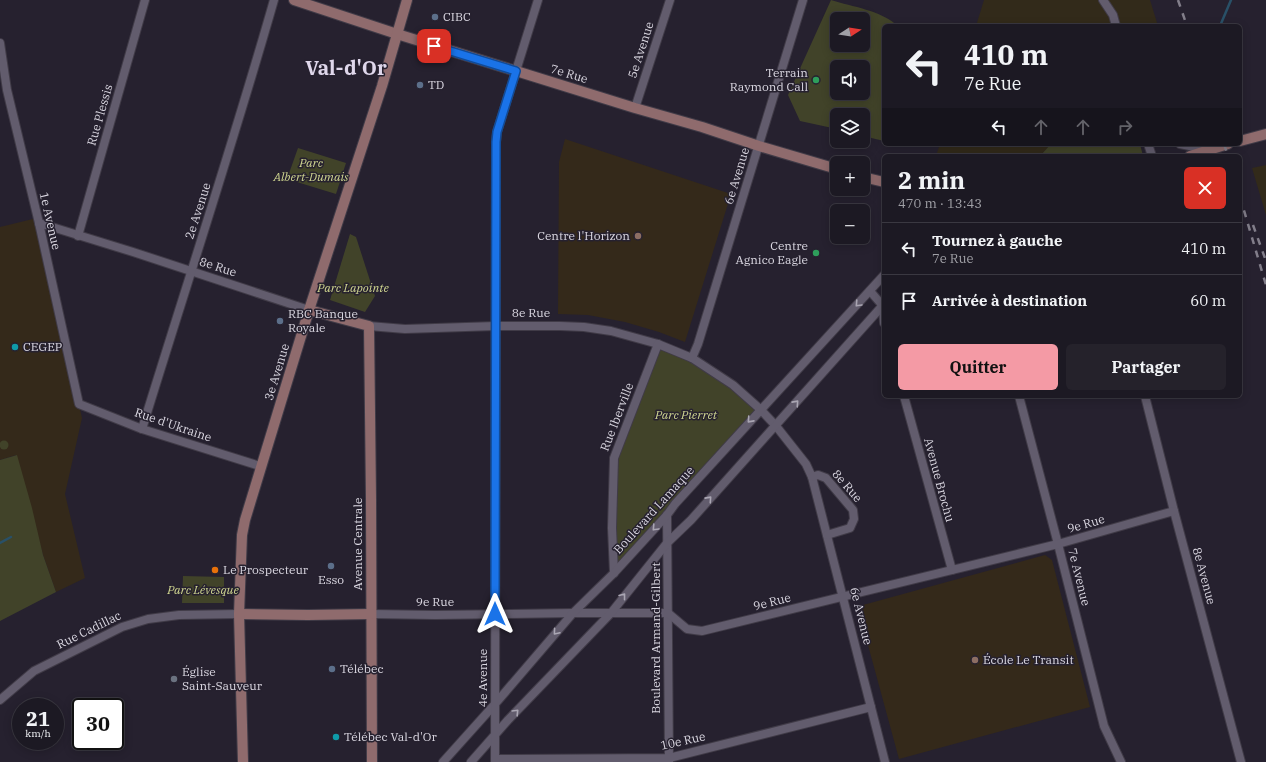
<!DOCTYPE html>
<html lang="fr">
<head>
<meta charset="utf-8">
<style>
	body { margin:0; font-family:"IBM Plex Serif",serif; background:#25222b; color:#f1f3f6; height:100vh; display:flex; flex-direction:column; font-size:15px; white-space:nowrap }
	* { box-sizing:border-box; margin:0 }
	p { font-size:13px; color:#a0a0a6 }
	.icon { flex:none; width:22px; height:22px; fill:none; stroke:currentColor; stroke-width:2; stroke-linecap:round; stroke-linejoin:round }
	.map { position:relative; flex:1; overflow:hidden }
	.side { position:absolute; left:882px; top:154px; width:360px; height:244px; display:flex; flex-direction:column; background:#1c1923; border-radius:6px; box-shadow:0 2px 10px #0003,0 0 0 1px #3a3841 }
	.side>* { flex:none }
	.guide { position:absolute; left:882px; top:24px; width:360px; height:122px; border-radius:6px; box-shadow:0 2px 10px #0003,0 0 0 1px #3a3841; background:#1c1923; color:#f1f3f6; overflow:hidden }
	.needle { width:26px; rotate:78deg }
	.tools { position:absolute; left:830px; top:12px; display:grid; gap:8px }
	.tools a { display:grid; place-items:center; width:40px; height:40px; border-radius:6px; background:#1c1923; box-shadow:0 2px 10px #0003,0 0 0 1px #3a3841; font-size:20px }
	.speed { position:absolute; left:12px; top:698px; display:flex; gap:8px; font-size:20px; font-weight:700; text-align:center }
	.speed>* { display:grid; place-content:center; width:52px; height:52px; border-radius:50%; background:#1c1923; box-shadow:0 2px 10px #0003,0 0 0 1px #3a3841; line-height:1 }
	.speed small { font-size:10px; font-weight:400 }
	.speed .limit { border:2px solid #111; border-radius:6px; background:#fff; color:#111 }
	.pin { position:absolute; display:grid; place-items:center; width:34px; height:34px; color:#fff; margin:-17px; border-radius:8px; box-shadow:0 2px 6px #0006 }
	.me { position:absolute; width:44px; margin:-22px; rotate:0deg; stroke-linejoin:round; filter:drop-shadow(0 0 3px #0008) }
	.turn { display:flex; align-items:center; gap:14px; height:84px; padding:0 16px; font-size:18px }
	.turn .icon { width:52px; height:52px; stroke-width:2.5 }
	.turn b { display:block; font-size:28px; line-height:34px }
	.lanes { display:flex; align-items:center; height:38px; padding:0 16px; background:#0003; justify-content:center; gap:20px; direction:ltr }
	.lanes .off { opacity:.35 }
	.round { display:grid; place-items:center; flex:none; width:42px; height:42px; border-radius:6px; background:#25222b }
	.headline { display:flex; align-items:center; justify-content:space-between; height:68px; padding:0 16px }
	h1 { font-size:24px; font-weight:800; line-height:30px }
	.action { display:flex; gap:8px; margin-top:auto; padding:8px 16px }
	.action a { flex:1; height:46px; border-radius:6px; background:#f49aa5; color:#111; font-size:16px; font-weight:800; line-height:46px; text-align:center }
	.action a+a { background:#25222b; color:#f1f3f6 }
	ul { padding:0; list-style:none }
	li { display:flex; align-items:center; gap:12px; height:52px; padding:0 16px; border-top:1px solid #3a3841 }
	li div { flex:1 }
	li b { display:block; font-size:15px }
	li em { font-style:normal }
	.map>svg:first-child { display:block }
</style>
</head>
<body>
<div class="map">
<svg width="1266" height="762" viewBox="0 0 1266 762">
	<rect width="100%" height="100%" fill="#26212f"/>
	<!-- industrial -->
	<g fill="#322a1a">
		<path d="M984 0H1150L1158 26H976Z"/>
		<path d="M940 144H1051L1040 156H936Z"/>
		<path d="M1266 165V215L1252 168Z"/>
	</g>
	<!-- education -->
	<g fill="#34291a">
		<path d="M565 139 731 194 685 342 659 332 625 322 588 315 558 314 559 162Z"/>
		<path d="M37 218 82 418 65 494 85 578 56 592 43 555 16 455 0 460V227Z"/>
		<path d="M1045 555 1052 560 1090 707 899 759 859 612 863 605Z"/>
	</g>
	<!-- green -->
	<g fill="#414329" fill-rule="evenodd">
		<path d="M831 0C853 7 880 10 898 26H884V141L863 136V115H837V129L800 121 788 95ZM837 19H863V45H837ZM837 67H863V93H837Z"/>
		<path d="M1051 144H1140L1143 156H1040Z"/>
		<path d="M298 148 346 163 336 194 287 179Z"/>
		<path d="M350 234 356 237 375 296 365 312 330 300Z"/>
		<path d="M658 344 692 358 760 409 614 573V458Z"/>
		<circle cx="4" cy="445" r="4.5"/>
		<path d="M17 455 32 508 43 555 56 592 0 621V460Z"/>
		<path d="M183 576 224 577V603H182Z"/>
	</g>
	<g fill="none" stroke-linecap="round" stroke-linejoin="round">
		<!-- stream -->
		<g stroke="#295067" stroke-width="2.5">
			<path d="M1220 26 1231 0"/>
			<path d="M0 543 11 537"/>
		</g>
		<!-- street casing -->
		<g stroke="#403b47" stroke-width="10">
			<g id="street">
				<path d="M1103 0 1113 15 1116 26"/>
				<path d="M0 43 7 90 39 223 79 404 142 429 260 466"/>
				<path d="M635 108 670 0"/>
				<path d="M1148 144 1152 156"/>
				<path d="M1180 144 1209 150"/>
				<path d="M39 223 133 252 309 310"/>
				<path d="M78 236 145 0"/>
				<path d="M870 291 883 306 884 323"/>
				<path d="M369 326 405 329 496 326H560L584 327 611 331 658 344 692 358 733 385 760 409 776 426 806 464 812 477 885 762"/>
				<path d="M692 358 698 344 803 0"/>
				<path d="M904 396 952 570"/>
				<path d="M1019 396 1058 544 1104 726 1121 762"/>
				<path d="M1145 396 1174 511 1241 762"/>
				<path d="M142 429C186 286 233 144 274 0"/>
				<path d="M812 477 818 475 826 478 853 510 854 519 850 528 827 535"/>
				<path d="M667 515 669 762"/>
				<path d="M614 573 612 528 614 458 658 344"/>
				<path d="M371 614 435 615 573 613H668L687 629 702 631 1058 544 1174 511"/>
				<path d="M0 700 34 671 122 627 148 619 179 615 239 614"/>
				<path d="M495 759 669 758 871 707"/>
				<path d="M443 762 495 704 573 613 614 573 667 515 675 504 884 275"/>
				<path d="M471 762 508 720 611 613 667 543 691 520 884 304"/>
				<path d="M495 762 496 142 497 132 538 0"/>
			</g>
		</g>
		<!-- secondary casing -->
		<g stroke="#403b47" stroke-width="12">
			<g id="secondary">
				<path d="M294 0 397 34 635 108 702 127 759 146 837 169"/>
				<path d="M1240 141 1266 134"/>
				<path d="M1190 156 1228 144"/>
				<path d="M863 177 884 182"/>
				<path d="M309 310 369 326 371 499 372 762"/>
				<path d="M239 614 308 615 371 614"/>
				<path d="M243 762 239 614 242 535 245 520 309 310 382 86 407 0"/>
			</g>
		</g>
		<!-- street -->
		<use href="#street" stroke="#625c6d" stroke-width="8"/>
		<!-- secondary -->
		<use href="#secondary" stroke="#8f6b6d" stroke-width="10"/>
		<!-- rail -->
		<g stroke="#827e8a" stroke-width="2.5" stroke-dasharray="7 7" stroke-linecap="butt">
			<path d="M1178 0 1187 26"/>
			<path d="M1224 144 1228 156"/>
			<path d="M1240 197 1266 285"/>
			<path d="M1253 225 1266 261"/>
		</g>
	</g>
	<!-- one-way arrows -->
	<defs><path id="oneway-chevron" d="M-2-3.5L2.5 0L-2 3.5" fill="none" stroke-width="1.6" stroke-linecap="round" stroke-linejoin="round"/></defs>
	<g stroke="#aaa6b3">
		<use href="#oneway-chevron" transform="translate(858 304) rotate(133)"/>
		<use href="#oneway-chevron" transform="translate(796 403) rotate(-48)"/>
		<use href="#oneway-chevron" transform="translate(750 420) rotate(132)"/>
		<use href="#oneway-chevron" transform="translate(709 499) rotate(-48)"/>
		<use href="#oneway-chevron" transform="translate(655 528) rotate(133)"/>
		<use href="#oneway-chevron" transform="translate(623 596) rotate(-52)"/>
		<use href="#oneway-chevron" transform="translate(556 632) rotate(130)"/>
		<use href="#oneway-chevron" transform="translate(516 712) rotate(-46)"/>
	</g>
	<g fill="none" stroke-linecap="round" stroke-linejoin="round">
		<!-- route casing -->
		<g stroke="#114b97" stroke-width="10">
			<path id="route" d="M434 46 516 71 497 132 496 142 495 614"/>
		</g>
		<!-- route -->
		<use href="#route" stroke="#1a73e8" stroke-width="7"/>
	</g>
	<!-- markers -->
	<g fill="#5c6f8a" stroke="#26212f" stroke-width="1.5">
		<circle cx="435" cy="17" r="4"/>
		<circle cx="420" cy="85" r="4"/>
		<circle cx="280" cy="321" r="4"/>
		<circle cx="331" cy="566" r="4"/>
		<circle cx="332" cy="669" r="4"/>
	</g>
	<g fill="#2e9e5b" stroke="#26212f" stroke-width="1.5">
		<circle cx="816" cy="80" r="4"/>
		<circle cx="816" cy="253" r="4"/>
	</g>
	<g fill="#8d6e63" stroke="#26212f" stroke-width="1.5">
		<circle cx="638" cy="236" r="4"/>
		<circle cx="975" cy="660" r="4"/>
	</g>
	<g fill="#0f9aa8" stroke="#26212f" stroke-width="1.5">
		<circle cx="15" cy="347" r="4"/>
		<circle cx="336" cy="737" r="4"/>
	</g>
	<circle fill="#e8710a" stroke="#26212f" stroke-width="1.5" cx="215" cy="570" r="4"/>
	<circle fill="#6b7280" stroke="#26212f" stroke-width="1.5" cx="174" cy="679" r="4"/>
	<g text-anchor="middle" stroke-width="3" stroke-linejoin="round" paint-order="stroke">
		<!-- poi labels -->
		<g font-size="12" fill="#dad7e1" stroke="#26212f" text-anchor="start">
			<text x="443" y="21">CIBC</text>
			<text x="808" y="77" text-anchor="end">Terrain<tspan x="808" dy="14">Raymond Call</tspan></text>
			<text x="428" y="89">TD</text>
			<text x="630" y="240" text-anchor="end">Centre l'Horizon</text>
			<text x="808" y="250" text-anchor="end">Centre<tspan x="808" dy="14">Agnico Eagle</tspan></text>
			<text x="288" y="318">RBC Banque<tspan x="288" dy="14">Royale</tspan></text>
			<text x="23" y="351">CEGEP</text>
			<text x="223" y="574">Le Prospecteur</text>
			<text x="331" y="584" text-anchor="middle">Esso</text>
			<text x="983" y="664">École Le Transit</text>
			<text x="340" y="673">Télébec</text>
			<text x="182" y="676">Église<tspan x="182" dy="14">Saint-Sauveur</tspan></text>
			<text x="344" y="741">Télébec Val-d'Or</text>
		</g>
		<!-- street labels -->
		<g font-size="12" fill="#dad7e1" stroke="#26212f">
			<text transform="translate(641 50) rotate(-72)" y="4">5e Avenue</text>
			<text transform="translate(569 74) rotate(17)" y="4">7e Rue</text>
			<text transform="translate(100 115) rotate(-74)" y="4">Rue Plessis</text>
			<text transform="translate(737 176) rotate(-73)" y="4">6e Avenue</text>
			<text transform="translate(198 211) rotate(-72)" y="4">2e Avenue</text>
			<text transform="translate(50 221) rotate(77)" y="4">1e Avenue</text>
			<text transform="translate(218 267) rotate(18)" y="4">8e Rue</text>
			<text x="531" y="317">8e Rue</text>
			<text transform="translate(277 372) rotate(-73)" y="4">3e Avenue</text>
			<text transform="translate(617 417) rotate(-69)" y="4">Rue Iberville</text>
			<text transform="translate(173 425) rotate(19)" y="4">Rue d'Ukraine</text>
			<text transform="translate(939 480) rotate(75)" y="4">Avenue Brochu</text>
			<text transform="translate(847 486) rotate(49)" y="4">8e Rue</text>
			<text transform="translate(654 510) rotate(-48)" y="4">Boulevard Lamaque</text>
			<text transform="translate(1086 524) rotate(-16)" y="4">9e Rue</text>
			<text transform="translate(358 544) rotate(-90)" y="4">Avenue Centrale</text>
			<text transform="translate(1204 576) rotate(75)" y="4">8e Avenue</text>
			<text transform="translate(1079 577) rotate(76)" y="4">7e Avenue</text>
			<text x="435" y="606">9e Rue</text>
			<text transform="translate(772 602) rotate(-14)" y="4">9e Rue</text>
			<text transform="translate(861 616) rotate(76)" y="4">6e Avenue</text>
			<text transform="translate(89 630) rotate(-26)" y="4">Rue Cadillac</text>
			<text transform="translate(656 638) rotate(-90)" y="4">Boulevard Armand-Gilbert</text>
			<text transform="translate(483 678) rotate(-90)" y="4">4e Avenue</text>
			<text transform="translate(683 741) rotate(-12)" y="4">10e Rue</text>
		</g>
		<!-- park labels -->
		<g font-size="12" font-style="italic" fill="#cfd590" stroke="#26212f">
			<text x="311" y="167">Parc<tspan x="311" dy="14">Albert-Dumais</tspan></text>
			<text x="353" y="292">Parc Lapointe</text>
			<text x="686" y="419">Parc Pierret</text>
			<text x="203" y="594">Parc Lévesque</text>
		</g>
		<!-- town labels -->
		<g font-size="20" font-weight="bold" fill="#dfd7eb" stroke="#26212f">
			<text x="346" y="75">Val-d'Or</text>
		</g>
	</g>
</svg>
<div class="tools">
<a><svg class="needle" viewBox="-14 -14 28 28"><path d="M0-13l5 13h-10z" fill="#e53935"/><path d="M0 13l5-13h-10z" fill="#a0a0a6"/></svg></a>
<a><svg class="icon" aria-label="sound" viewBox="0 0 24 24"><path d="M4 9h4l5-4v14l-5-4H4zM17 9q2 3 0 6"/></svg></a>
<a><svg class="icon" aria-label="layers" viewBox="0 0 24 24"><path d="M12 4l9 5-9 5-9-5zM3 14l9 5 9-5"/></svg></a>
<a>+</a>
<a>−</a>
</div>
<div class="speed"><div>21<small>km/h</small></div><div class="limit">30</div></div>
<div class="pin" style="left:434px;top:46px;background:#d93025"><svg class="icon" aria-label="arrive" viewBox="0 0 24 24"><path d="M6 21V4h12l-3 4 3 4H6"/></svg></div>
<svg class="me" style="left:495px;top:614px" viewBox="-20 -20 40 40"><path d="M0-17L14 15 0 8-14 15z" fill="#1a73e8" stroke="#fff" stroke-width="4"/></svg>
<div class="guide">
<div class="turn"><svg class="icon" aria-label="left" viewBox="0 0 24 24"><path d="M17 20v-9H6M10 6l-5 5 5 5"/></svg><div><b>410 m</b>7e Rue</div></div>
<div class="lanes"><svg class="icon" aria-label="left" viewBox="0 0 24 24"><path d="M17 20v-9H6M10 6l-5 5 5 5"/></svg><svg class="icon off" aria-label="ahead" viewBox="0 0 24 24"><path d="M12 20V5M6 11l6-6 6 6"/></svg><svg class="icon off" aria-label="ahead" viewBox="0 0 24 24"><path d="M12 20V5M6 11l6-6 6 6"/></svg><svg class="icon off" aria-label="right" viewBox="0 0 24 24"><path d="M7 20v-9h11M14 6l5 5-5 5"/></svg></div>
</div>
<section class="side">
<div class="headline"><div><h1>2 min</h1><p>470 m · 13:43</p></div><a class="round" style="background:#d93025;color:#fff"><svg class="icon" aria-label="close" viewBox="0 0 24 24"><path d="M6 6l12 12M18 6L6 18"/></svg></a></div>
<ul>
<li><svg class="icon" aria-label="left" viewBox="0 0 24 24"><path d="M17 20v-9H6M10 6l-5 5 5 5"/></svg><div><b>Tournez à gauche</b><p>7e Rue</p></div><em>410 m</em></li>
<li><svg class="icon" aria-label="arrive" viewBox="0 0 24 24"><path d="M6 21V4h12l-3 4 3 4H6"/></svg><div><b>Arrivée à destination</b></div><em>60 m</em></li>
</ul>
<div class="action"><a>Quitter</a><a>Partager</a></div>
</section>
</div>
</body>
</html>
